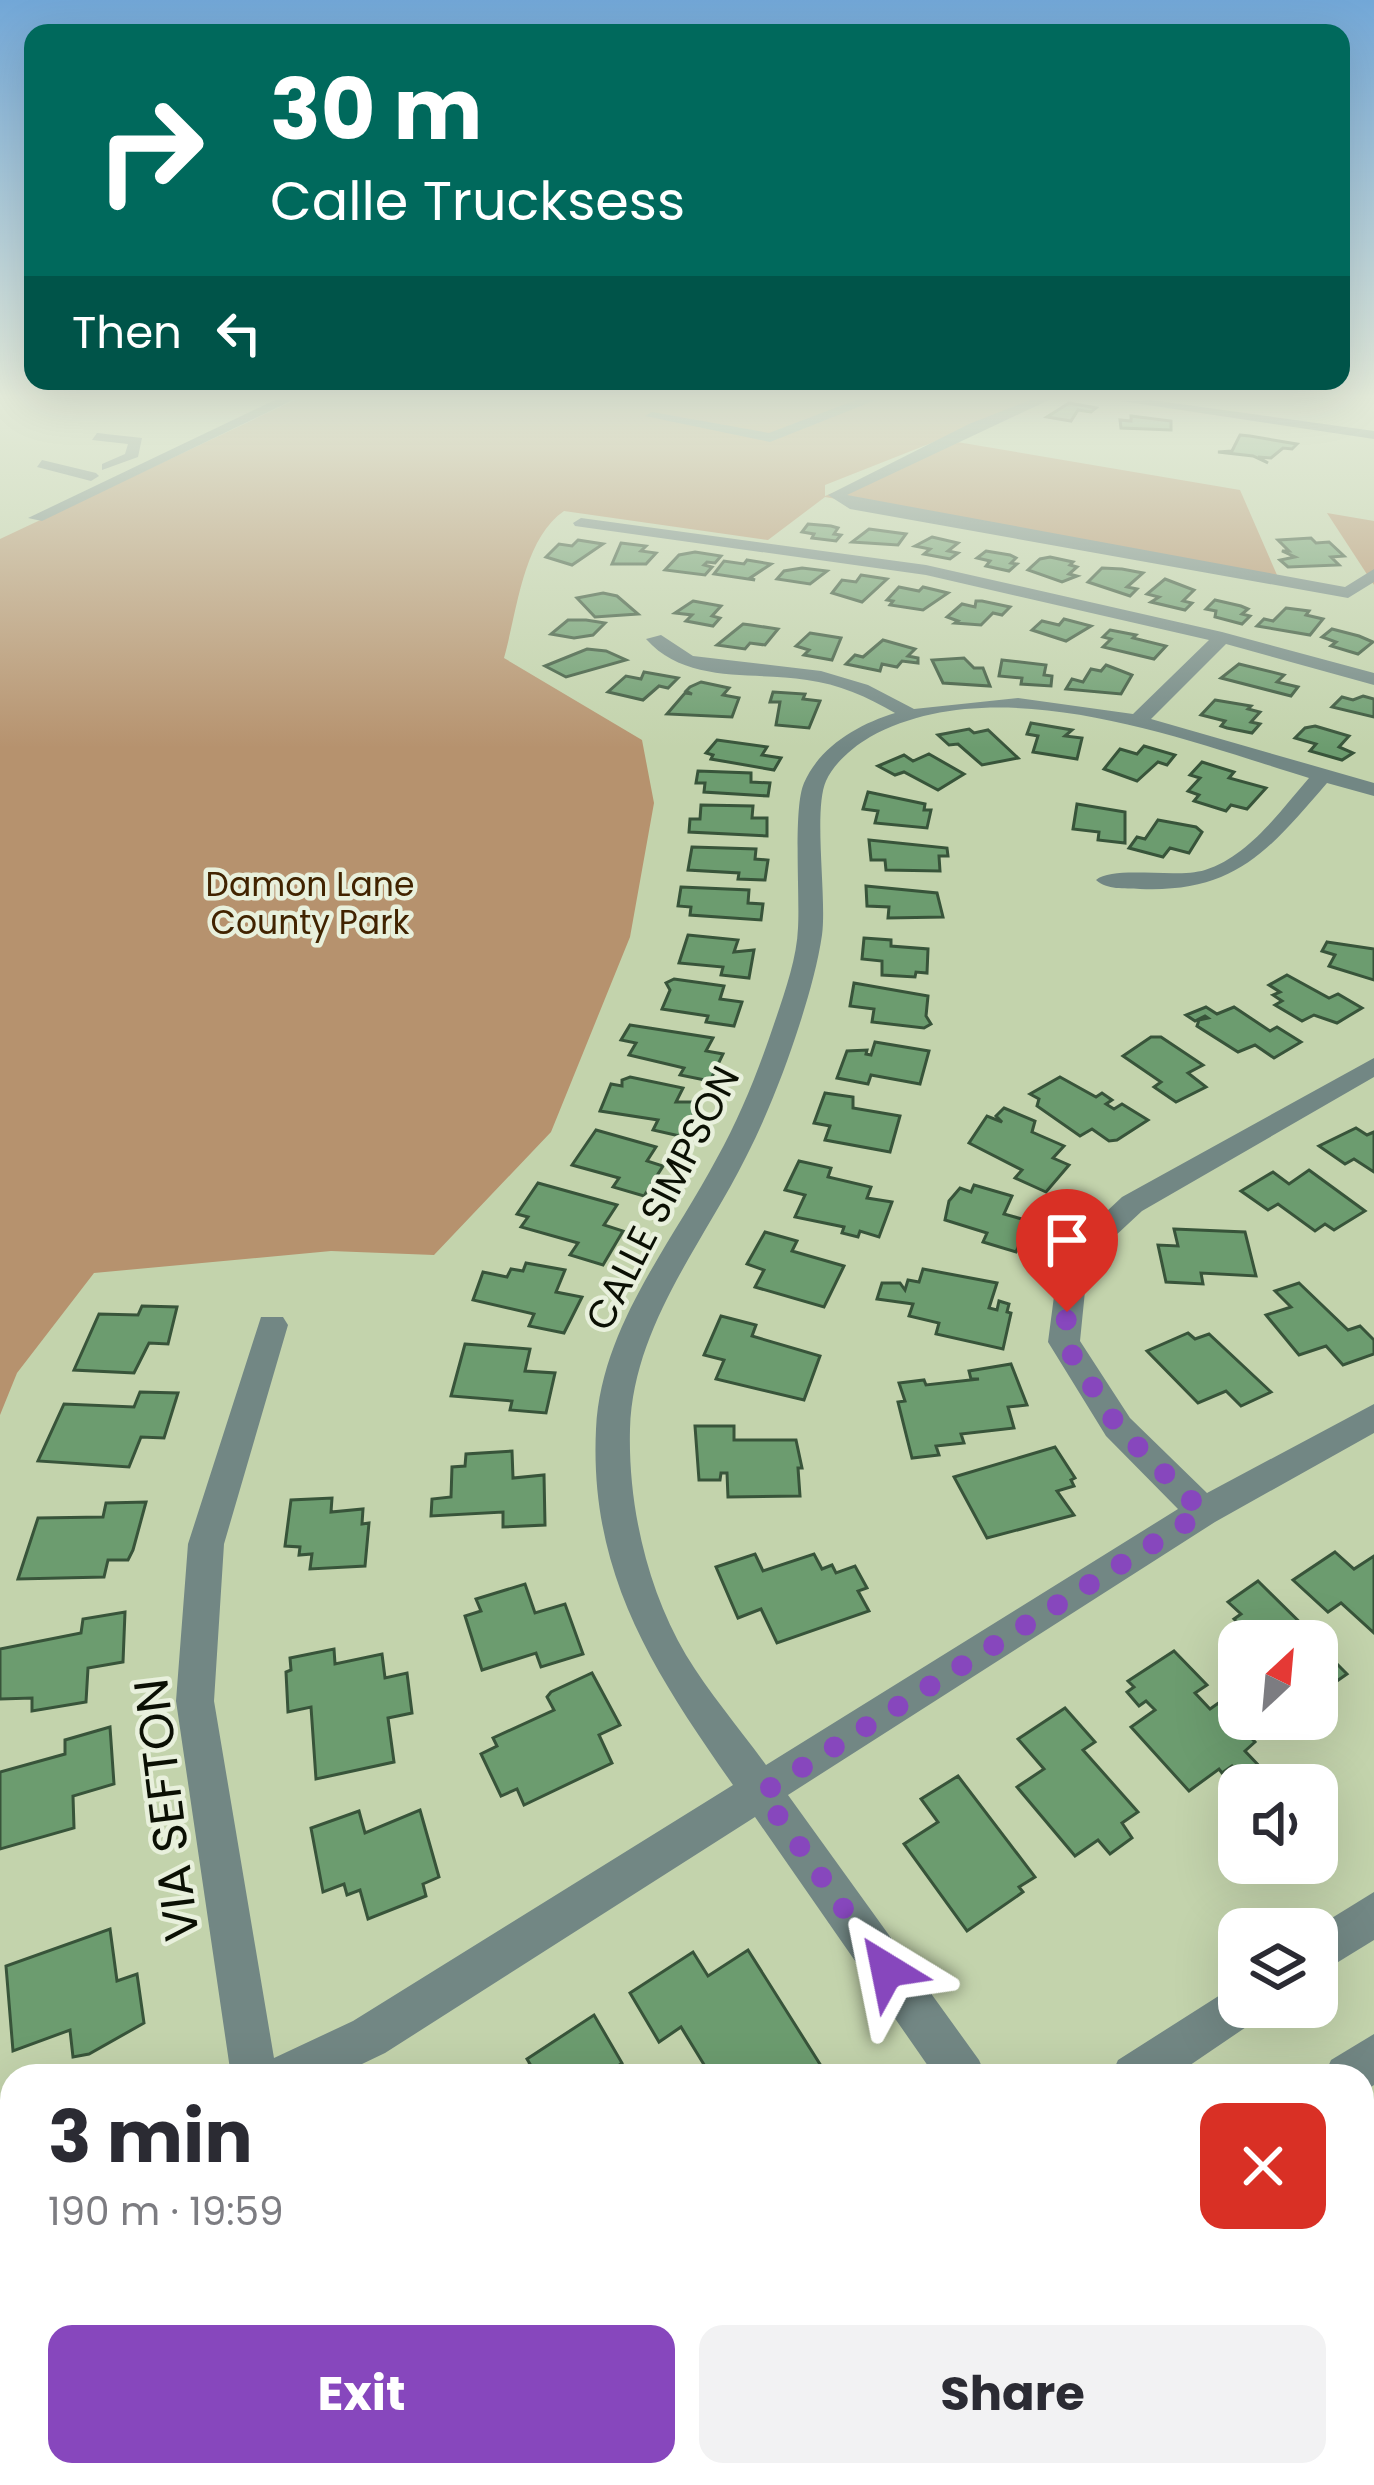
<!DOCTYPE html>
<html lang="en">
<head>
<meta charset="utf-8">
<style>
	body { margin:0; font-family:Poppins,sans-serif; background:#f2f2f3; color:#2b2b33; height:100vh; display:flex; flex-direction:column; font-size:45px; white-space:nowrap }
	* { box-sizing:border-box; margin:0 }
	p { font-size:39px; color:#7c7c81 }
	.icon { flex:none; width:66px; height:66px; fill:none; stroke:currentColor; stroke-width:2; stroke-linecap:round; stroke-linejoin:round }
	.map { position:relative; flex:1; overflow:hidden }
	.details { position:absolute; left:0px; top:2064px; width:1374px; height:423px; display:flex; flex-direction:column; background:#fff; border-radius:36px 36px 0 0; box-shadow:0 12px 48px #0002 }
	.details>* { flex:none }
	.hud { position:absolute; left:24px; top:24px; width:1326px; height:366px; border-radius:24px; box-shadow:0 12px 48px #0002; background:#00695c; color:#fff; overflow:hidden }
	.needle { width:78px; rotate:26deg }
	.fabs { position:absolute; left:1218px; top:1620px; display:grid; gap:24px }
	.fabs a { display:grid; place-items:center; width:120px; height:120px; border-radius:24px; background:#fff; box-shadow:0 12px 48px #0002; font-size:60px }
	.pin { position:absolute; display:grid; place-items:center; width:102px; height:102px; color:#fff; margin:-123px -51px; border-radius:50% 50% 50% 0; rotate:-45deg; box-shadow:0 0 12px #0007 }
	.pin .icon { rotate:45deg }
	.me { position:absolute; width:132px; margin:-66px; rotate:325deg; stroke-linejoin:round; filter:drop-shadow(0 0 9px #0008) }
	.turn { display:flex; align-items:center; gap:42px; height:252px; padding:0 48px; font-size:54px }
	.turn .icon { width:156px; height:156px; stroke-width:2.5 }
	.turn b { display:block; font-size:84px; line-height:102px }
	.then { display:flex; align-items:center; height:114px; padding:0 48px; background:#0003; gap:24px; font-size:45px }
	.round { display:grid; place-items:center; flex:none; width:126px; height:126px; border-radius:24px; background:#f2f2f3 }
	.overview { display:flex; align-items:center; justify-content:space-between; height:204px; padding:0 48px }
	h1 { font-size:72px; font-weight:700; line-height:90px }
	.cta { display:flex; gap:24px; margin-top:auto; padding:24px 48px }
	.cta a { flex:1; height:138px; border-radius:24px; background:#8747bd; color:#fff; font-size:48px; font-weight:700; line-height:138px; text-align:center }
	.cta a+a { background:#f2f2f3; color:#2b2b33 }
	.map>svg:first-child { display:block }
</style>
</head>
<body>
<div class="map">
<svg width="1374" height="2485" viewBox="0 0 1374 2485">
	<rect width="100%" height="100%" fill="#c3d3ac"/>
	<!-- green -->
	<g fill="#b6926e">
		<path d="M295 400H1040L825 485V496L957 442 1240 490 1277 575 825 497 768 540 564 511C523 539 517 612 504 658L642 740 654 803 630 937 551 1132 434 1255 331 1251 94 1273 17 1373 0 1415V539Z"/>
		<path d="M1327 513 1374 521V585Z"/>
	</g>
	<!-- building -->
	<g fill="#6c9c6f" stroke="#38543a" stroke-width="3">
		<path d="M1069 403 1096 408 1091 412 1078 410 1071 421 1047 417Z"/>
		<path d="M1131 416 1171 421V430L1121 428 1120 420 1131 421Z"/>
		<path d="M1240 435 1250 436 1297 444 1292 449 1283 448 1271 458 1258 457 1268 463 1253 456 1218 452 1232 451Z"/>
		<path d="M808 524 831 526 838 528 834 534 841 535 836 541 812 538 814 534 802 532Z"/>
		<path d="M869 529 906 534 898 545 852 542Z"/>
		<path d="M932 537 958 543 948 551 958 553 950 559 924 554 930 549 915 546Z"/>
		<path d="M1311 538 1316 543 1329 542 1344 556 1331 557 1339 565 1288 567 1280 560 1295 557 1282 551H1289L1278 540Z"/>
		<path d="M578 540 603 544 572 565 546 557 559 544 572 546Z"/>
		<path d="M621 543 646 546 641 551 656 553 646 564H612Z"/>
		<path d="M986 551 1010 555 1016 558 1011 563 1017 564 1009 571 986 566 990 561 977 558Z"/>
		<path d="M695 552 721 556 715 563 707 562 704 565 712 567 705 575 665 570 679 555Z"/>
		<path d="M1050 557 1073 562 1070 565 1077 567 1069 574 1077 576 1062 582 1028 570 1040 559Z"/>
		<path d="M747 560 771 564 750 578 755 580 714 574 724 561 744 564Z"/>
		<path d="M802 568 827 571 810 584 777 579 784 571Z"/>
		<path d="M1102 568 1122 569 1143 573 1127 587 1137 589 1130 596 1088 582Z"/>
		<path d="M861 575 887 579 862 602 832 593 842 580 856 582Z"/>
		<path d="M1165 579 1194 590 1183 601 1192 603 1185 610 1151 602 1159 597 1147 594Z"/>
		<path d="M899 587 919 591 923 587 948 593 923 610 890 605 893 601 887 600Z"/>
		<path d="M603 593 617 596 638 614 595 617 577 598Z"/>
		<path d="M1215 600 1241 606 1248 609 1242 614 1250 616 1242 624 1215 617 1216 611 1206 609Z"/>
		<path d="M693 601 721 606 712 616 720 618 713 626 686 621 692 615 675 613Z"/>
		<path d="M976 601H982L1010 607 1002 615 993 613 981 625 955 623 958 621 947 617 962 604 975 607Z"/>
		<path d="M1286 608 1309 611 1306 615 1323 619 1310 635 1257 626 1264 619 1273 621Z"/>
		<path d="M1064 619 1091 626 1066 641 1032 630 1042 621 1059 625Z"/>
		<path d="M568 620H586L605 623 593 635 574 638 551 634Z"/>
		<path d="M743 624 751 625 778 629 765 645 750 643 745 649 717 645Z"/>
		<path d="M1332 629 1359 636 1373 642 1358 654 1331 646 1336 642 1322 637Z"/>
		<path d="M1110 630 1136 635 1133 638 1166 646 1154 659 1103 647 1111 639 1103 637Z"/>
		<path d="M810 633 841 638 832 660 804 655 809 650 796 646Z"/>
		<path d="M883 640 915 649 908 656 918 658V663L902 661 897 667 882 664 880 671 846 664 855 655 863 657Z"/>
		<path d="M587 649 606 651 626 660 566 677 545 666Z"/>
		<path d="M964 658 974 668H983L990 686 943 683 932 660Z"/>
		<path d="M1002 660 1046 665 1044 675 1052 676 1051 686 1021 684 1022 678 999 676Z"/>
		<path d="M1239 664 1284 675 1277 682 1298 687 1291 696 1221 678Z"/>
		<path d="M1106 665 1132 675 1121 694 1066 689 1072 679 1083 682 1091 669 1101 671Z"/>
		<path d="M644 672 678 678 668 688 659 686 643 700 608 692 626 676 641 679Z"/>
		<path d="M701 682 729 688 723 695 739 698 732 717 667 714 685 693 692 694 686 691 690 687Z"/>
		<path d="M773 692 805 694 803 699 820 701 809 728 776 725 780 702H770Z"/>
		<path d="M1363 696 1374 699V717L1332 707 1342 697 1353 700Z"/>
		<path d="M1215 700 1251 706 1248 709 1260 712 1251 722 1260 724 1252 733 1227 728 1221 726 1225 721 1201 715Z"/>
		<path d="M1031 723 1072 730 1065 736 1082 738 1077 759 1033 752 1038 736 1027 734Z"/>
		<path d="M1315 726 1349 736 1339 747 1353 753 1342 760 1310 751 1316 744 1295 738 1305 728Z"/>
		<path d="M969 729 974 733 988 730 1018 758 982 765 958 744 949 745 938 735Z"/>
		<path d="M717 740 767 747 762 755 781 758 774 770 711 759 713 755 706 753Z"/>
		<path d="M1144 746 1175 755 1167 765 1158 762 1137 781 1104 769 1120 749 1137 754Z"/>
		<path d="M929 754 964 774 938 790 904 772 895 775 878 766 904 755 913 761Z"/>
		<path d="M1202 762 1234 772 1229 778 1266 788 1247 809 1231 805 1226 811 1194 801 1199 795 1188 791 1200 778 1190 775Z"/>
		<path d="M698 771 751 773V782L770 783 768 796 704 792 705 783H696Z"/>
		<path d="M868 792 925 804 924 810H931L927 828 875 823 878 811 863 809Z"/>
		<path d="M1077 804 1125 812V843L1098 840 1099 832 1073 829Z"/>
		<path d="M701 805 753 806 752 818H767V836L689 832 690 819H700Z"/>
		<path d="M1158 820 1196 827 1202 832 1189 853 1170 848 1163 857 1129 848 1137 837 1145 839Z"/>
		<path d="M869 840 947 848 948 856H939L940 871 886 870 885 860H871Z"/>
		<path d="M692 847 756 849 755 859 768 860 765 880 738 879 739 873 688 870Z"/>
		<path d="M866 886 937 893 943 917 888 918 889 907 867 906Z"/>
		<path d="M681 887 749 890 748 903 763 904 761 920 690 915 691 907 678 906Z"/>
		<path d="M688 935 738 940 734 952 754 950 749 978 721 975 723 967 679 963Z"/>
		<path d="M864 938 891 940V946L928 949 927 973 916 972 915 977 882 975V961L862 959Z"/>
		<path d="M1327 942 1374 949V980L1329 966 1335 955 1322 951Z"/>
		<path d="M1287 975 1329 998 1338 994 1362 1008 1337 1023 1314 1015 1302 1021 1275 1005 1282 1001 1273 995 1280 992 1269 985Z"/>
		<path d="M674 979 724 986 720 999 742 1002 734 1026 706 1022 708 1016 662 1009 670 990 666 983Z"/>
		<path d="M854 983 928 996 926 1016 931 1024 924 1028 872 1022 874 1009 850 1006Z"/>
		<path d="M1206 1007 1217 1014 1234 1007 1270 1031 1277 1027 1301 1042 1274 1058 1255 1045 1238 1052 1197 1026 1199 1020 1208 1018 1205 1016 1195 1021 1186 1015Z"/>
		<path d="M630 1025 713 1038 706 1051 723 1054 710 1081 680 1075 684 1068 629 1055 636 1043 621 1040Z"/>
		<path d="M1151 1037H1161L1203 1065 1188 1073 1206 1087 1176 1102 1154 1087 1161 1082 1123 1056Z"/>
		<path d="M875 1042 929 1051 920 1084 871 1075 868 1084 837 1078 847 1051 867 1050 866 1054 871 1055Z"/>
		<path d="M630 1077 683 1088 676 1102H698L684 1137 653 1130 658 1120 600 1111 611 1084 622 1086V1080Z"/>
		<path d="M1060 1077 1096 1097 1102 1093 1112 1100 1106 1104 1114 1109 1122 1104 1148 1120 1117 1140 1109 1141 1092 1129 1080 1136 1037 1106 1039 1099 1030 1094Z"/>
		<path d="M825 1093 853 1097V1108L900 1116 890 1152 825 1140 830 1126 814 1123Z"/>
		<path d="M1004 1108 1035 1121 1032 1132 1064 1146 1053 1158 1069 1165 1046 1192 1015 1178 1022 1170 969 1143 987 1116 1002 1122 996 1116Z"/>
		<path d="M1356 1128 1367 1135 1374 1132V1172L1354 1159 1345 1164 1319 1146Z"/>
		<path d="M596 1130 656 1147 647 1161 663 1166 644 1196 613 1187 619 1178 572 1165Z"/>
		<path d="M799 1161 831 1168 828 1177 871 1187 867 1198 892 1202 879 1237 860 1231 858 1237 842 1233 844 1227 795 1217 805 1195 785 1190Z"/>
		<path d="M1309 1170 1365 1211 1334 1230 1325 1224 1315 1231 1278 1204 1268 1210 1241 1191 1273 1172 1289 1184Z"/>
		<path d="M538 1183 617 1205 604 1225 623 1231 603 1265 570 1255 578 1243 521 1227 528 1217 517 1214Z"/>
		<path d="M974 1185 1012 1196 1004 1214 1029 1221 1016 1252 983 1242 987 1233 945 1220 949 1201 960 1188 971 1192Z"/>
		<path d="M1174 1229 1245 1232 1256 1276 1201 1273 1203 1284 1166 1282 1158 1245 1178 1246Z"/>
		<path d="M765 1232 797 1241 792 1251 844 1266 824 1307 755 1287 764 1270 747 1264Z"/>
		<path d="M526 1263 565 1270 556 1292 582 1297 564 1333 529 1326 534 1314 473 1300 483 1272 507 1277 511 1269 523 1271Z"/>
		<path d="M923 1269 997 1283 989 1308 997 1310 999 1301 1009 1304 1007 1312 1011 1313 1003 1349 936 1334 939 1323 909 1316 913 1304 877 1299 882 1283H900L905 1290 908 1280 919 1282Z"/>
		<path d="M1299 1283 1348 1330 1360 1326 1374 1340V1354L1343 1365 1326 1346 1299 1355 1266 1315 1291 1307 1275 1291Z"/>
		<path d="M142 1306 177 1307 168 1344 149 1343 134 1373 74 1370 99 1314 138 1315Z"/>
		<path d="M721 1316 756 1325 752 1336 820 1356 804 1400 716 1379 724 1360 704 1355Z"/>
		<path d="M1188 1333 1195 1339 1209 1334 1271 1392 1241 1406 1226 1391 1198 1403 1147 1351Z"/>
		<path d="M465 1344 530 1349 525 1371 555 1373 546 1413 510 1410 512 1401 451 1396Z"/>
		<path d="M1011 1364 1027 1405 1008 1407 1014 1428 961 1434 964 1443 936 1446 939 1455 912 1458 898 1402 905 1401 899 1383 924 1380 926 1385 979 1379H971L969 1371Z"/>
		<path d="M140 1392 178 1393 164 1438 141 1437 129 1467 38 1461 64 1404 134 1407Z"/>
		<path d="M695 1426H734V1440H796L802 1468H798L800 1496 728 1497 727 1473H721L720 1480H699Z"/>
		<path d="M1055 1447 1075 1478 1071 1480 1074 1486 1057 1491 1074 1515 987 1538 954 1477Z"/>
		<path d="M512 1451 513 1478 544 1475 545 1525 503 1527V1512L431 1516 432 1499 451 1497 452 1467 465 1466 466 1454Z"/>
		<path d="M332 1498 331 1512 363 1509 362 1524 369 1523 365 1566 310 1569 312 1554 299 1555 300 1547 285 1546 291 1500Z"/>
		<path d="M146 1502 133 1550 128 1560H108L104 1577 18 1579 38 1518 103 1517 106 1503Z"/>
		<path d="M1335 1552 1354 1569 1374 1556V1633L1341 1603 1328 1612 1293 1580Z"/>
		<path d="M755 1554 763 1571 814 1554 822 1569 832 1565 836 1573 855 1566 867 1588 858 1591 869 1611 777 1643 761 1609 738 1618 716 1567Z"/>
		<path d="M1258 1581 1333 1655 1330 1657 1347 1674 1334 1683 1320 1670 1317 1675V1641H1239V1656L1226 1642 1244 1629 1234 1619 1241 1614 1228 1602Z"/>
		<path d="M525 1584 535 1613 565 1604 583 1654 541 1667 536 1653 482 1670 465 1616 481 1611 476 1599Z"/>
		<path d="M125 1612 123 1662 88 1668 86 1702 32 1711V1698L0 1699V1649L81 1633 83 1619Z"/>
		<path d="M334 1649 335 1664 382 1654 385 1678 407 1673 412 1713 388 1718 394 1762 316 1779 311 1707 288 1712 286 1672 291 1670 290 1658Z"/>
		<path d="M1174 1651 1207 1685 1195 1693 1210 1709 1220 1702 1233 1715 1223 1722 1234 1734 1242 1728 1255 1742 1245 1751 1263 1770 1248 1781 1232 1766 1222 1773 1219 1769 1189 1791 1131 1727 1155 1710 1146 1701 1139 1706 1127 1692 1134 1687 1128 1681Z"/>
		<path d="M592 1673 620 1725 599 1735 612 1763 524 1805 517 1789 501 1796 481 1754 497 1746 493 1738 554 1710 547 1697 551 1692Z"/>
		<path d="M1065 1708 1095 1742 1083 1750 1138 1812 1122 1823 1132 1838 1110 1854 1098 1840 1075 1856 1017 1787 1044 1769 1018 1739Z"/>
		<path d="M110 1727 114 1784 73 1796 74 1828 0 1849V1772L65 1754V1740Z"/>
		<path d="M958 1776 1035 1877 1019 1887 1023 1892 967 1931 904 1844 938 1822 921 1799Z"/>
		<path d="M420 1810 439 1877 423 1884 426 1896 368 1919 360 1890 347 1895 344 1884 323 1892 311 1828 359 1811 365 1833Z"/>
		<path d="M110 1929 117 1981 137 1974 144 2023 89 2054 73 2057 70 2030 13 2051 6 1966Z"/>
		<path d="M748 1950 823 2069 814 2076H711L681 2027 659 2042 630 1993 693 1952 708 1976Z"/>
		<path d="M594 2015 622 2063 605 2076H521L519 2071 530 2064 527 2059Z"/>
		<path d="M67 2475H113L88 2485H68Z"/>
	</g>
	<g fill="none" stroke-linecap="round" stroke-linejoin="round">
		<!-- minor -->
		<g fill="#728784" fill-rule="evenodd">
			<path d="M275 400H293L42 521 28 518Z"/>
			<path d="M856 400H876L770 442 645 416 652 412 769 433Z"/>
			<path d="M1030 400H1049L847 495 1345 587 1374 569V582L1348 598 850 509 828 495 969 424Z"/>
			<path d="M1151 400 1374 431V439L1121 401Z"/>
			<path d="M97 433 142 438 138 457 102 470V464L125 454 128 444 92 440Z"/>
			<path d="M42 460 96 473 99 476 91 481 37 467Z"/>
			<path d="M581 518 926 565 1222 632 1374 673V685L1226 644 1151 719 1374 783V796L1327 783C1269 850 1236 893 1140 889 1124 888 1107 890 1096 880 1114 865 1176 879 1205 870 1249 856 1280 811 1309 778 1182 739 998 667 870 737 853 747 834 763 826 781 813 810 827 898 822 935 818 963 809 995 800 1023 786 1067 767 1116 746 1157 702 1245 633 1327 630 1429 628 1505 647 1589 686 1655 709 1693 740 1729 766 1765L1178 1509 1106 1436 1048 1342 1056 1281 1071 1245 1122 1197 1374 1058V1077L1142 1211 1099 1251 1086 1281 1080 1341 1130 1418 1207 1493 1374 1404V1433L1215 1522 788 1795 979 2060 986 2076H935L755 1817 385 2053 337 2076H231L176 1701 188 1544 261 1317H283L288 1325 224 1544 214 1701 274 2058 353 2021 733 1785C654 1672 589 1574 596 1429 601 1327 671 1245 717 1158 740 1117 759 1069 774 1024 784 995 797 958 798 928 800 895 793 808 804 783 820 746 859 724 895 713 868 697 838 684 807 680 752 671 687 685 646 639L661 635 693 656 821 671 868 685 914 709 1018 698 1133 714 1209 640 926 575 575 526 573 523Z"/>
			<path d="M1374 1892V1940L1317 1975 1314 1929Z"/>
			<path d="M1239 1983V2007H1261L1255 2021 1174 2076H1111L1118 2060Z"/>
			<path d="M1374 2034V2085L1362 2093V2076H1324L1331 2060Z"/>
			<path d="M12 2154V2202L0 2207V2159Z"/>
			<path d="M472 2475H540L536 2485H468Z"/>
			<path d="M738 2475H802L798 2485H734Z"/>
		</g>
	</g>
	<!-- sky -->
	<linearGradient id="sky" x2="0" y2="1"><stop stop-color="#72a7d7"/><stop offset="0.53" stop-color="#e4ebda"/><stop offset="1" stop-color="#e4ebda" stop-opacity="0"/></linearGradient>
	<rect width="1374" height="748" fill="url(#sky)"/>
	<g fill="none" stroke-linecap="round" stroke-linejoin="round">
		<!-- route -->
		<path stroke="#8747bd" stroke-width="21" stroke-dasharray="0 37.8" d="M887 1970 762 1793 1203 1512 1118 1427 1064 1342 1067 1312"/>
	</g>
	<g text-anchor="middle" stroke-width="9" stroke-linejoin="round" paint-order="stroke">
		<!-- far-park labels -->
		<g font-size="33" fill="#412300" stroke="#e8f0dc">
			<text x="310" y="896">Damon Lane<tspan x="310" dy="38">County Park</tspan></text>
		</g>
		<!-- street labels -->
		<g font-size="39" fill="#0b1004" stroke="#e8f0dc">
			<text transform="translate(662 1198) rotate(-63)" y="14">CALLE SIMPSON</text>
		</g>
		<!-- near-street labels -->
		<g font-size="48" fill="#0b1004" stroke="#e8f0dc">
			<text transform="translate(166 1810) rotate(-97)" y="17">VIA SEFTON</text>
		</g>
	</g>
</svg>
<div class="fabs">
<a><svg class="needle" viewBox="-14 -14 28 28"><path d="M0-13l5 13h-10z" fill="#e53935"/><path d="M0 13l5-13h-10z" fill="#7c7c81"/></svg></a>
<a><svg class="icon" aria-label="sound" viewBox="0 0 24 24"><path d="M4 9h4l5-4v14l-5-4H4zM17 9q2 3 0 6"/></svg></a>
<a><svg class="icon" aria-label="layers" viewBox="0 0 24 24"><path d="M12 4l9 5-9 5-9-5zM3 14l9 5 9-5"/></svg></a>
</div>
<div class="pin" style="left:1067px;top:1312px;background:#d93025"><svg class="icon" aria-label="arrive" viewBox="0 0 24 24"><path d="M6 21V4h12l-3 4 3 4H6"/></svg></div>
<svg class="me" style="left:887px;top:1970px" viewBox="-20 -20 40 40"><path d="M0-17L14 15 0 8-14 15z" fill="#8747bd" stroke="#fff" stroke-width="4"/></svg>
<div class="hud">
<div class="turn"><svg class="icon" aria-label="right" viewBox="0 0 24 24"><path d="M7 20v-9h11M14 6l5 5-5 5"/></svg><div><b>30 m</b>Calle Trucksess</div></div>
<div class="then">Then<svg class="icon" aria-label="left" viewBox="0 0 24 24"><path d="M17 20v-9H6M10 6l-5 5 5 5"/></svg></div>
</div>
<section class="details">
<div class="overview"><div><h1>3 min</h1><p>190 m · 19:59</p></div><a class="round" style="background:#d93025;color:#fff"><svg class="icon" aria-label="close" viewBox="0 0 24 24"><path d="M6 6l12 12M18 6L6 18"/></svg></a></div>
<div class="cta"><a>Exit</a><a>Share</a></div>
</section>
</div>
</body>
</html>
